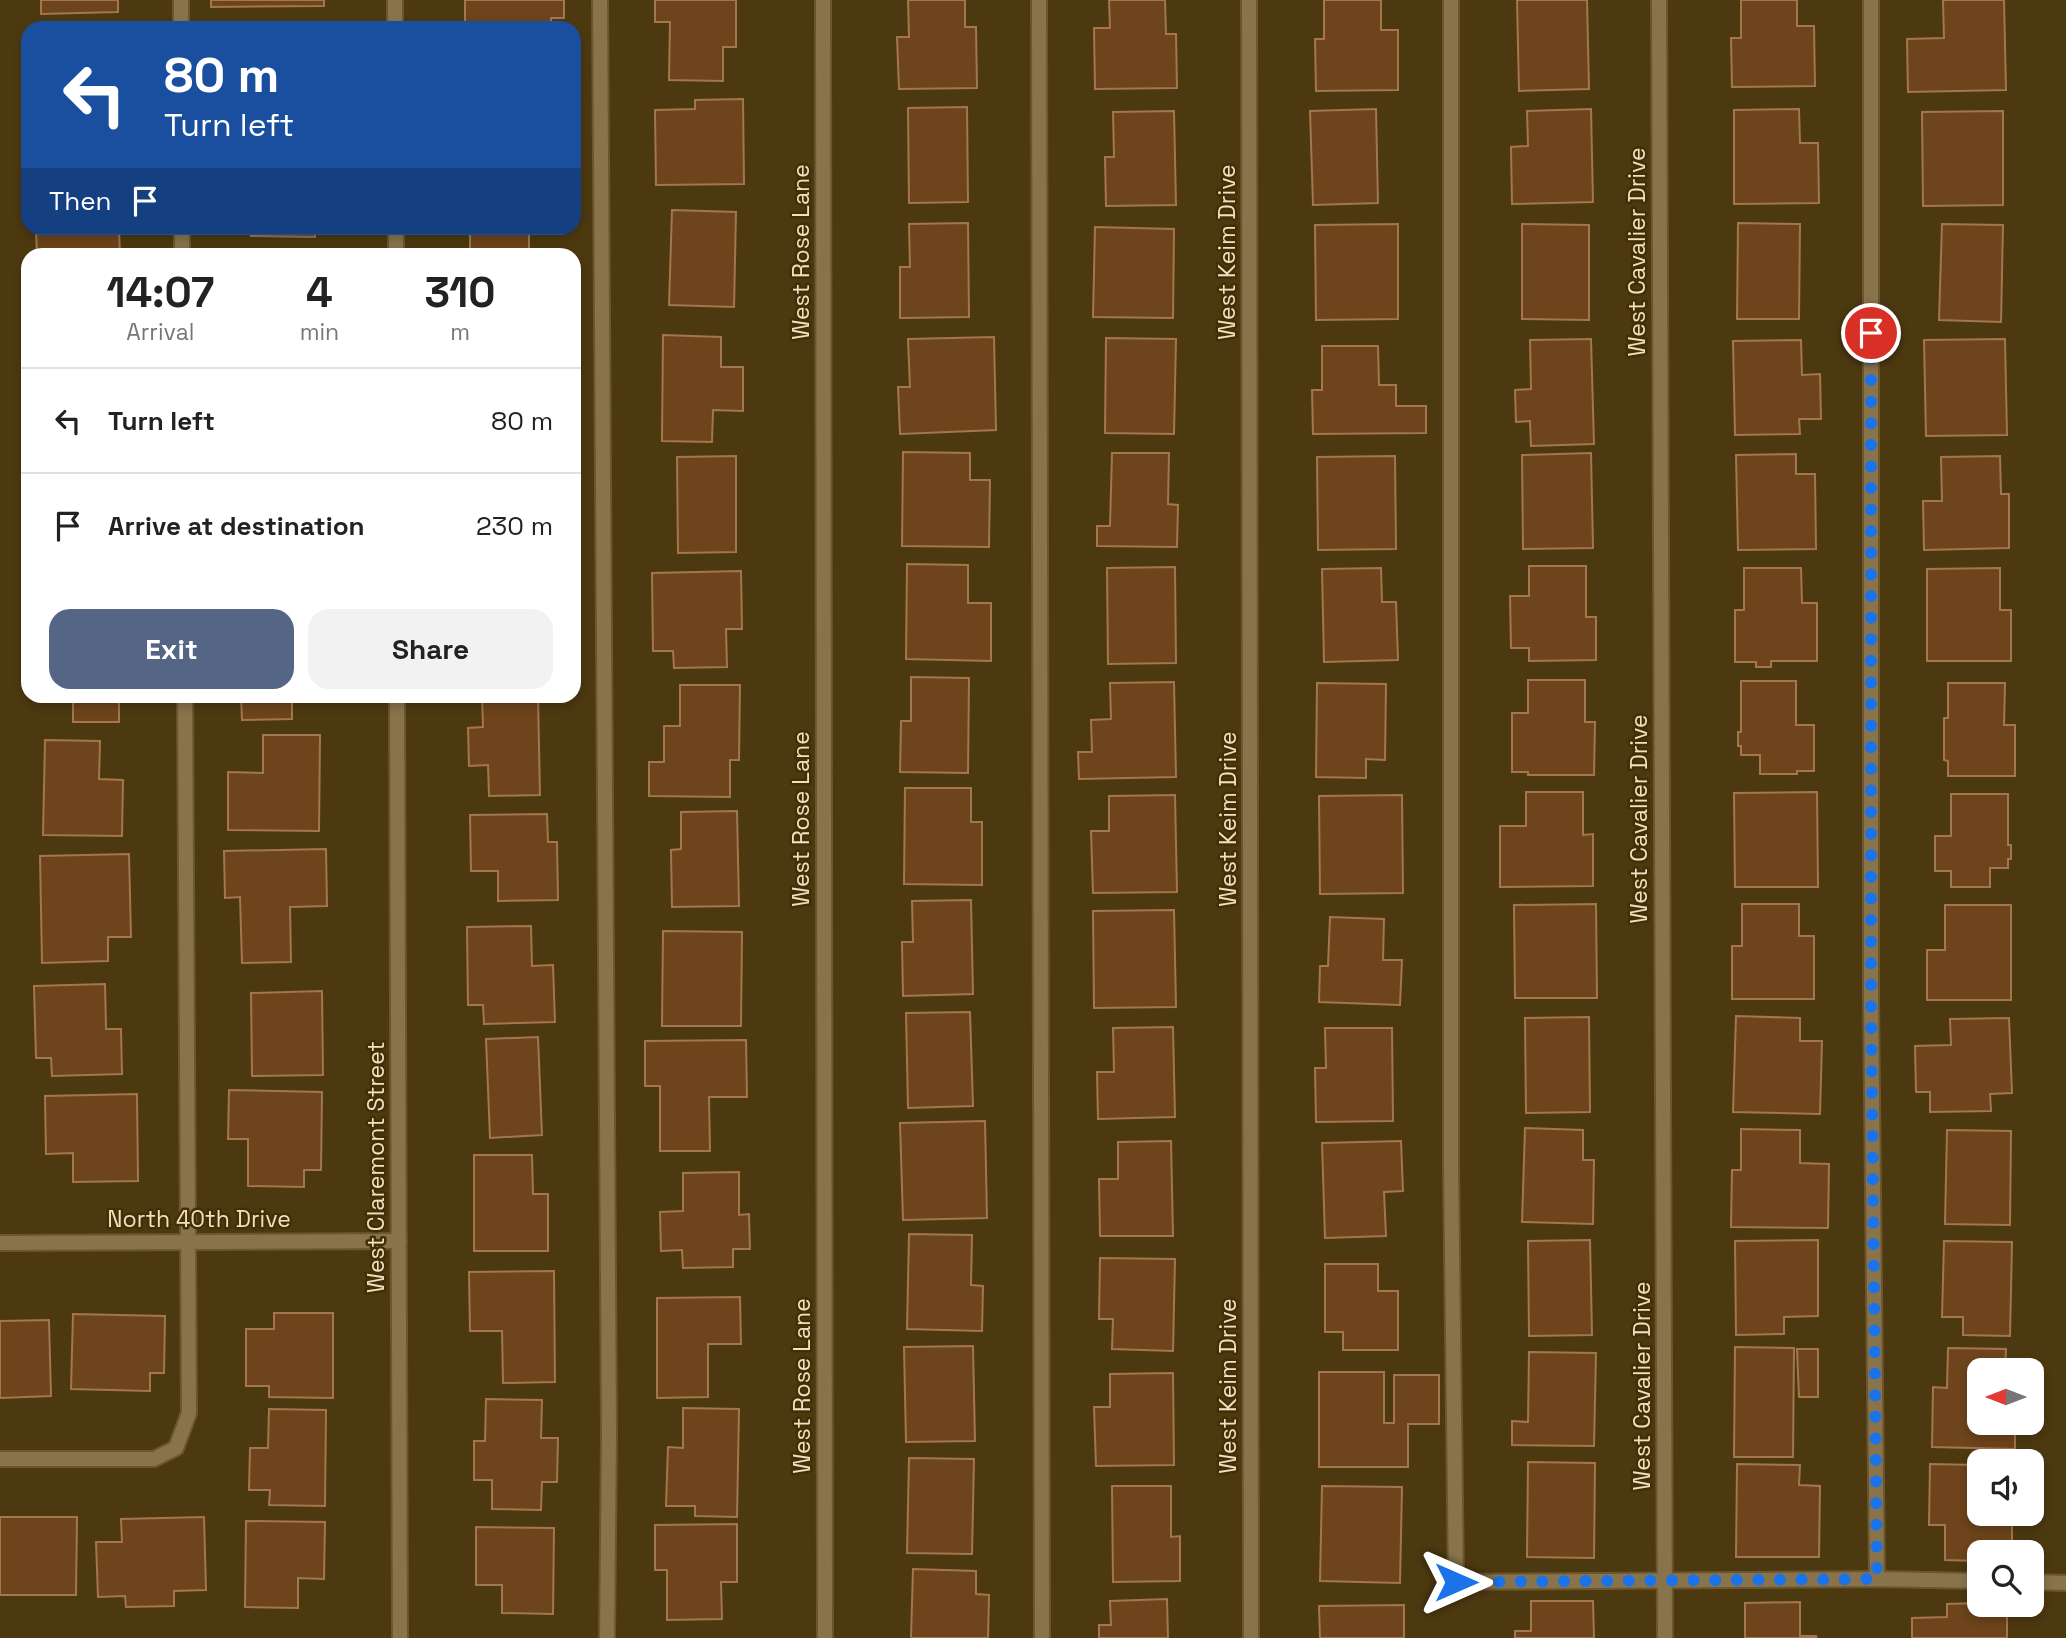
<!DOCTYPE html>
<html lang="en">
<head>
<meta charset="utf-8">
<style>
	body { margin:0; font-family:"Space Grotesk",sans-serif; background:#f2f2f2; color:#222; height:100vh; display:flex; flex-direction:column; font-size:26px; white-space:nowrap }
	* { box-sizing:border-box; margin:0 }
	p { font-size:23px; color:#767676 }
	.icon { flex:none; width:38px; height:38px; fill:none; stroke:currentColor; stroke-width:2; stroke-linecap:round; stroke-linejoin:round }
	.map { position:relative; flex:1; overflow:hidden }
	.side { position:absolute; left:21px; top:248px; width:560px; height:455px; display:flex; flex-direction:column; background:#fff; border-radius:21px; box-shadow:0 4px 10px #0003 }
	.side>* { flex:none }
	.banner { position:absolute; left:21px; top:21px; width:560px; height:214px; border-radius:21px; box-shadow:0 4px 10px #0003; background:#1a4fa0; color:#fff; overflow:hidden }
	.needle { width:46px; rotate:270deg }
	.buttons { position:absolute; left:1967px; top:1358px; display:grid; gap:14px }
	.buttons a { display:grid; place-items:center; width:77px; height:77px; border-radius:14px; background:#fff; box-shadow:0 4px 10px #0003; font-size:35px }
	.pin { position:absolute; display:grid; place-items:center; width:60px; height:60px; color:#fff; margin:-30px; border:4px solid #fff; border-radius:50%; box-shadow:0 2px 7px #0007 }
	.me { position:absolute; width:77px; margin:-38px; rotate:90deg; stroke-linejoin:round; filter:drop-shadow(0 0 5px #0008) }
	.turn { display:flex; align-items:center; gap:24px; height:147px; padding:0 28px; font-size:32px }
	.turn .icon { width:91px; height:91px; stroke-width:2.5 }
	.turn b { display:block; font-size:49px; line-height:60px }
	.then { display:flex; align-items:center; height:66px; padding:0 28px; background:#0003; gap:14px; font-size:26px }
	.eta { display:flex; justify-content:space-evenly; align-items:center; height:119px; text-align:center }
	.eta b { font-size:42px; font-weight:700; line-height:49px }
	.button { display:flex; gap:14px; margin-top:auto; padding:14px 28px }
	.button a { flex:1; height:80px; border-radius:21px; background:#546585; color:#fff; font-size:28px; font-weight:700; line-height:80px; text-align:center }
	.button a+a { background:#f2f2f2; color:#222 }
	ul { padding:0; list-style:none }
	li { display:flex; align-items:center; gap:21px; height:105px; padding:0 28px; border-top:2px solid #e0e0e0 }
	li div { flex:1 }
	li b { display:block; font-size:26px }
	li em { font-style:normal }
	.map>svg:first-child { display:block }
</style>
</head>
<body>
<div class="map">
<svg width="2066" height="1638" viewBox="0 0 2066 1638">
	<rect width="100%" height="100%" fill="#4d3910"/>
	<!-- building -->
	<g fill="#6d441b" stroke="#a3764e" stroke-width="2">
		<path d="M41 0H118V12L41 14Z"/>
		<path d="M211 0H324V6L211 7Z"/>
		<path d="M465 0H564V18H551V28H465Z"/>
		<path d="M655 0H736V47H723V81L669 80 670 22H655Z"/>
		<path d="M908 0H965V27H976L977 88 899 89 897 37H909Z"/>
		<path d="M1109 0H1165L1166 34H1176L1177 88 1095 89 1094 28H1110Z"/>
		<path d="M1324 0H1381V30H1398V90L1316 91 1315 39H1324Z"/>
		<path d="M1517 0H1587L1589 89 1519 91Z"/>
		<path d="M1741 0H1797V26H1814L1815 86 1732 87 1731 38H1741Z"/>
		<path d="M1943 0H2004L2006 90 1908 92 1907 39 1944 38Z"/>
		<path d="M261 26 323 27V28H261Z"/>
		<path d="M743 99 744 184 656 185 655 110 695 109V100Z"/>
		<path d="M967 107 968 202 909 203 908 108Z"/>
		<path d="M1376 109 1378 203 1313 205 1310 111Z"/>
		<path d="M1591 109 1593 202 1512 204 1511 147 1528 146 1527 111Z"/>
		<path d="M1799 109 1800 143H1818L1819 203 1734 204V110Z"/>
		<path d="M1174 111 1176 205 1106 206 1105 157H1114L1113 112Z"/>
		<path d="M2003 111V205L1923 206 1922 112Z"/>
		<path d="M672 210 736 212 734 307 669 305Z"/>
		<path d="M968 223 969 317 900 318V267H910L909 224Z"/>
		<path d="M1738 223 1800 224 1799 319H1737Z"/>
		<path d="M1398 224V319L1316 320 1315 225Z"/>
		<path d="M1522 224 1589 225V320L1522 319Z"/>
		<path d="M1942 224 2003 225 2001 322 1939 320Z"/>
		<path d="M1095 227 1174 229 1173 318 1093 317Z"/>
		<path d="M36 228H119L120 256H37Z"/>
		<path d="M251 228H315V237L251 236Z"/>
		<rect x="470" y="228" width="59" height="28"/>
		<path d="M663 335 721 337V367H743V411L713 410 712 442 662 441Z"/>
		<path d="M994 337 996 430 900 434 898 387H910L908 339Z"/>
		<path d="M1106 338 1176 339 1174 434 1105 433Z"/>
		<path d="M1591 339 1594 444 1531 446 1530 421 1516 422 1515 390 1531 389 1530 340Z"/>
		<path d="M2005 339 2007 435 1926 436 1924 340Z"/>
		<path d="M1801 340 1802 375 1820 374 1821 419H1799L1800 434 1735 435 1733 341Z"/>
		<path d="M1322 346H1378L1379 385H1396V406H1426V433L1313 434 1312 390H1322Z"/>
		<path d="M903 452 970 453V480H990L989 547 902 546Z"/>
		<path d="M1112 453H1169L1168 504 1178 505 1177 547 1097 546V526H1110Z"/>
		<path d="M1591 453 1593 548 1523 549 1522 455Z"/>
		<path d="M1796 454V474H1815L1816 549 1738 550 1736 455Z"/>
		<path d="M736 456V552L678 553 677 457Z"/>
		<path d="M1395 456 1396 549 1318 550 1317 457Z"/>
		<path d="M2000 456 2001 494H2009V548L1924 550 1923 501H1942L1941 457Z"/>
		<path d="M907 564 968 565V603H991V661L906 659Z"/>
		<path d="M1529 566H1586V617H1596V660L1529 661V648H1511L1510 596H1529Z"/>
		<path d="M1175 567 1176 663 1108 664 1107 568Z"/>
		<path d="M1381 568 1382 602H1396L1398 660 1324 662 1322 569Z"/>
		<path d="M1744 568H1801L1802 603H1817V661H1771V667H1756V662H1735V610H1744Z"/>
		<path d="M2000 568V610H2011V661H1927V569Z"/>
		<path d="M741 571 742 629H726L727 667 674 668 673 651H653L652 573Z"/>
		<path d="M911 677 969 678 968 773 900 772 901 721H911Z"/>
		<path d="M1528 680H1585V722H1595L1594 775H1528V772H1512V713H1528Z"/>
		<path d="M1741 681H1796V725H1814V771H1797V774H1760V755H1741V746H1738V732H1741Z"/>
		<path d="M1174 682 1176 777 1079 779 1078 752H1092L1091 720 1111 719 1110 683Z"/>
		<path d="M1317 683 1386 684 1385 760 1366 759V778L1316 777Z"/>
		<path d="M1948 683H2005L2004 725H2015V776H1948V761L1944 760V718H1948Z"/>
		<path d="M680 685H740L739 760H730V797L649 796V762H664V726H680Z"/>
		<rect x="73" y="696" width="46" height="26"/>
		<path d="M241 696H292V719L242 720Z"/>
		<path d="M482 696H538L540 795 489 796 488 765 469 766 468 728 483 727Z"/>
		<path d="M263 735H320L319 831 228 830V772L263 773Z"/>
		<path d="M45 740 100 741 99 779 123 780 122 836 43 835Z"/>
		<path d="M905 788H971V822H982V885L904 884Z"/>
		<path d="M1526 792H1583V835L1593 834V886L1500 887V826H1526Z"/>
		<path d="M1817 792 1818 887H1735L1734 793Z"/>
		<path d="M1951 794H2008V845H2011V859H2008V868H1990V887H1951V871H1935V836H1951Z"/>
		<path d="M1175 795 1177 892 1093 893 1091 831H1109V796Z"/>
		<path d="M1402 795 1403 893 1320 894 1319 796Z"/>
		<path d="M737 811 739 906 672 907 671 850 681 849V812Z"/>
		<path d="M547 814 548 842H557L558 900 498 901V871H471L470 815Z"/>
		<path d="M326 849 327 906 290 907 291 962 242 963 240 897 225 898 224 851Z"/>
		<path d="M129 854 131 937H108V961L42 963 40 856Z"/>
		<path d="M971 900 973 994 903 996 902 942H913L912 901Z"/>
		<path d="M1596 904 1597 998H1515L1514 905Z"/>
		<path d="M1742 904H1799V936H1814V999H1732V946H1742Z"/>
		<path d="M1945 905H2011V1000H1927V950H1945Z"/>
		<path d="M1174 910 1176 1007 1094 1008 1093 911Z"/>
		<path d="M1330 917 1384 919 1383 960H1402L1400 1005 1319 1002 1320 966H1328Z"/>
		<path d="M531 926 532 966 553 965 555 1022 484 1024 483 1005H468L467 927Z"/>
		<path d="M663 931 742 932 741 1026H662Z"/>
		<path d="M105 984 106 1029H121L122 1074 52 1076 51 1058H36L34 986Z"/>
		<path d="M322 991 323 1075 252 1076 251 993Z"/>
		<path d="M970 1012 973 1106 908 1108 906 1013Z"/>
		<path d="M1736 1016 1800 1018V1041H1822L1820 1114 1733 1112Z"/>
		<path d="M1589 1017 1590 1112 1526 1113 1525 1018Z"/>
		<path d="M2009 1018 2012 1093 1990 1094 1991 1111 1930 1112V1092H1916L1915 1046 1951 1045 1950 1019Z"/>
		<path d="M1173 1027 1175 1117 1098 1119 1097 1072H1114L1113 1028Z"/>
		<path d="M1325 1028H1392L1393 1121 1316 1122 1315 1068H1326Z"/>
		<path d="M538 1037 542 1135 490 1138 486 1039Z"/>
		<path d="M746 1040 747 1097H709L710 1151H660V1086H645V1041Z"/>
		<path d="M229 1090 322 1092 321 1170H304V1187L248 1186V1139H228Z"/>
		<path d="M137 1094 138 1181 73 1182V1153L46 1154 45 1096Z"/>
		<path d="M985 1121 987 1218 903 1220 900 1123Z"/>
		<path d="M1525 1128 1583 1130V1160H1594L1593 1224 1522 1222Z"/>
		<path d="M1741 1129 1800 1130V1163L1829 1164 1828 1228 1731 1227 1732 1170H1741Z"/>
		<path d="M1947 1130 2011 1131 2010 1225 1945 1224Z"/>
		<path d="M1171 1141 1173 1236H1100L1099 1179H1118V1142Z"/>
		<path d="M1401 1141 1403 1191 1384 1192 1386 1236 1325 1238 1322 1143Z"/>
		<path d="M474 1155H532L533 1194H548V1251H474Z"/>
		<path d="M739 1172V1215L749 1214 750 1249H733V1267L683 1268 682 1250 661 1251 660 1212 683 1211V1173Z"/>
		<path d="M909 1234 972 1235 971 1285 983 1286 982 1331 907 1329Z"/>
		<path d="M1590 1240 1592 1335 1529 1336 1528 1241Z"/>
		<path d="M1818 1240V1316L1784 1317V1334L1736 1335 1735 1241Z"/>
		<path d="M1944 1241 2012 1242 2010 1336 1963 1335V1317H1942Z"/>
		<path d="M1100 1258 1175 1259 1173 1351 1112 1349 1113 1319H1099Z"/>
		<path d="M1325 1264H1378V1291H1398V1350H1343V1332H1325Z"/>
		<path d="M554 1271 555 1382 503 1383 502 1331H470L469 1272Z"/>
		<path d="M740 1297 741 1344H708V1397L657 1398V1298Z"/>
		<path d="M274 1313H333V1398L269 1397V1386H246V1329H274Z"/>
		<path d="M73 1314 165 1316 164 1373H150V1391L71 1389Z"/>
		<path d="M49 1320 51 1396 0 1398V1321Z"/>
		<path d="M973 1346 975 1441 906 1442 904 1347Z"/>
		<path d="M1735 1347 1794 1348 1793 1457H1734Z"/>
		<path d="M1948 1348 2006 1349 2005 1370H1979V1423H2015V1449L1932 1447 1933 1387 1947 1388Z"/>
		<path d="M1797 1349H1818V1397H1799Z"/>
		<path d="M1529 1352 1596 1353 1594 1446 1512 1445V1421L1528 1422Z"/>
		<path d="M1319 1372H1384V1423H1394V1375H1439V1424H1408V1467H1319Z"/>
		<path d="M1173 1373 1174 1465 1096 1466 1094 1407H1110V1374Z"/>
		<path d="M486 1399 542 1400 541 1438H558L557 1482H542L541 1510 492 1509V1480H474V1441H485Z"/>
		<path d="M683 1408 739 1409 737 1517 695 1516V1506H666L668 1447 683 1448Z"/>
		<path d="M269 1409 326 1410 325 1506 269 1505 270 1490H249L250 1448H268Z"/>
		<path d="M909 1458 974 1459 972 1554 907 1553Z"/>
		<path d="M1528 1462 1595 1463 1594 1558 1527 1557Z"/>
		<path d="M1737 1464 1800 1465 1799 1485 1820 1486 1819 1557H1736Z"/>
		<path d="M1930 1464 1979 1465V1514H2012V1552H1979V1561L1945 1560V1525H1929Z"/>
		<path d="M1112 1486H1171V1537L1180 1536V1581L1113 1582Z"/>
		<path d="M1322 1486 1402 1487 1400 1583 1320 1581Z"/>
		<path d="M0 1517H77L76 1595H0Z"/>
		<path d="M204 1517 206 1590 174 1591V1606L126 1607 125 1596 98 1597 96 1542H122L121 1519Z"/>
		<path d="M246 1521 325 1522 324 1579 298 1578V1608L245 1607Z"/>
		<path d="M737 1524V1582H721L722 1619 667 1620V1570H655V1525Z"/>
		<path d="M476 1527 554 1528 553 1614 502 1613V1585H476Z"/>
		<path d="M913 1569 976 1571V1594L989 1595 988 1638H911Z"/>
		<path d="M1167 1599 1168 1638H1099V1625H1111L1110 1601Z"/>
		<path d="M1531 1601H1593L1594 1638H1515V1631H1531Z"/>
		<path d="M1800 1602V1636H1816L1817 1638H1745V1603Z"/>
		<path d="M1979 1603V1605H2007V1638H1912V1618L1947 1617V1604Z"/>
		<path d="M1404 1605V1638H1320L1319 1606Z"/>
	</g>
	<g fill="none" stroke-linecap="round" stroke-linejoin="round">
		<!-- lane casing -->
		<g stroke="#6a5731" stroke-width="18">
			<g id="lane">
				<path d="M181 0V28"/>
				<path d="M600 0 609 1435 607 1638"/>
				<path d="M1039 0 1042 1638"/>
				<path d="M1451 0V1167L1456 1582 1877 1579 1979 1581"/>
				<path d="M1871 0V999L1877 1579"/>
				<path d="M182 228V256"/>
				<path d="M0 1459H154L176 1448 189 1413 185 696"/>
				<path d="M2032 1582 2066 1583"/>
			</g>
		</g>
		<!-- street casing -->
		<g stroke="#6a5731" stroke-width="18">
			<g id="street">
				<path d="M395 0V28"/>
				<path d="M823 0 825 1638"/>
				<path d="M1249 0 1251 1638"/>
				<path d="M1659 0 1665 1638"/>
				<path d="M396 228V256"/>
				<path d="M397 696 400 1638"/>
				<path d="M0 1243 399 1241"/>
			</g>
		</g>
		<!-- lane -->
		<use href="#lane" stroke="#89734b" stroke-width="14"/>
		<!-- street -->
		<use href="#street" stroke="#89734b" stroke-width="14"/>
	</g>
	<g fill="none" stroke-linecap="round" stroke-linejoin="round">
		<!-- route -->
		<path stroke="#1a73e8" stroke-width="12" stroke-dasharray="0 21.6" d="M1456 1582 1877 1579 1871 999V333"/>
	</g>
	<g text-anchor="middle" stroke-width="5" stroke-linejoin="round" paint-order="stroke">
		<!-- street labels -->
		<g font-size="23" fill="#efe0c5" stroke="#432f03">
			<text transform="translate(801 252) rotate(-90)" y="8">West Rose Lane</text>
			<text transform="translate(1227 252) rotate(-90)" y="8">West Keim Drive</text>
			<text transform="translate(1637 252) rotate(-90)" y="8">West Cavalier Drive</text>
			<text transform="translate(801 819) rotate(-90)" y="8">West Rose Lane</text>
			<text transform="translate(1228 819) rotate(-90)" y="8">West Keim Drive</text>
			<text transform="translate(1639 819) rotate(-90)" y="8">West Cavalier Drive</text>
			<text transform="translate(376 1167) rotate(-90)" y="8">West Claremont Street</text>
			<text x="199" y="1227">North 40th Drive</text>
			<text transform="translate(802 1386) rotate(-90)" y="8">West Rose Lane</text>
			<text transform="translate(1228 1386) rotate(-90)" y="8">West Keim Drive</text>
			<text transform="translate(1642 1386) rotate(-90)" y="8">West Cavalier Drive</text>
		</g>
	</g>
</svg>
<div class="buttons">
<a><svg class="needle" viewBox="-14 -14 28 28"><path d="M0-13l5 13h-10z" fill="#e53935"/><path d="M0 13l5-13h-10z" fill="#767676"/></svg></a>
<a><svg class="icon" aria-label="sound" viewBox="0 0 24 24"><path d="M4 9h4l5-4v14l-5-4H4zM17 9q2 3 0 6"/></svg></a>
<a><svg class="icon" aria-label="search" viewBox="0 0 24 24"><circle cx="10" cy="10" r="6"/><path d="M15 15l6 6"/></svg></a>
</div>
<div class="pin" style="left:1871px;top:333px;background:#d93025"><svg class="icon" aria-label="arrive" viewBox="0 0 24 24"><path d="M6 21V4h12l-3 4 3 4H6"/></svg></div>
<svg class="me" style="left:1456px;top:1582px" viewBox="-20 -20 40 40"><path d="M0-17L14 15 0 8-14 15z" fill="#1a73e8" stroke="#fff" stroke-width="4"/></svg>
<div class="banner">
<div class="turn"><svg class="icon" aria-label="left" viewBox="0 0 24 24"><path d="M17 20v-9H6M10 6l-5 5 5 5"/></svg><div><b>80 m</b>Turn left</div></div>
<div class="then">Then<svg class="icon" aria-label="arrive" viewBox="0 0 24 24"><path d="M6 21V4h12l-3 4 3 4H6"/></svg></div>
</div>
<section class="side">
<div class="eta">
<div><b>14:07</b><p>Arrival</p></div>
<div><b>4</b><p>min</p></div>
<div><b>310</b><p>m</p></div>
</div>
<ul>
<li><svg class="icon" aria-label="left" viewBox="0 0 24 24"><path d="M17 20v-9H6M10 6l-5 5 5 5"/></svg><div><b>Turn left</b></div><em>80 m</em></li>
<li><svg class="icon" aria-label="arrive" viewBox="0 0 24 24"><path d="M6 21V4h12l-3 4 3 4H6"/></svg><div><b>Arrive at destination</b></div><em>230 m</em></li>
</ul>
<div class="button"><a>Exit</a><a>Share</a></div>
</section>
</div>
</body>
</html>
